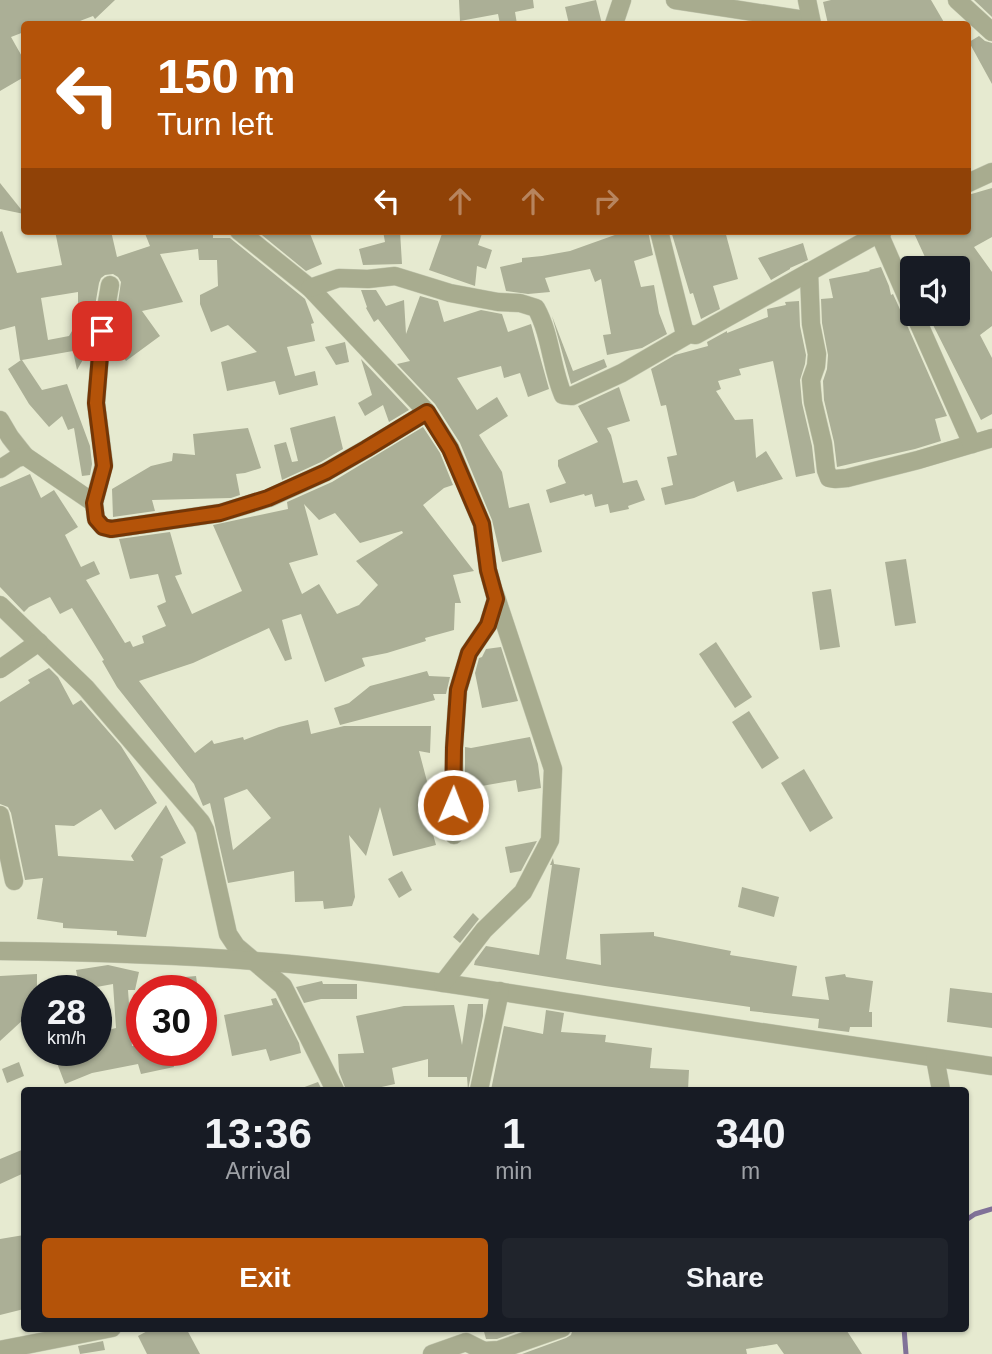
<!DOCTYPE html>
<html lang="en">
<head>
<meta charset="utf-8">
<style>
	body { margin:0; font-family:Helvetica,sans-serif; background:#20242c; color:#f1f3f6; height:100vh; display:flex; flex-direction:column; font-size:26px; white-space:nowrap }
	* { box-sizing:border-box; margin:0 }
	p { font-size:23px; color:#9ea1a6 }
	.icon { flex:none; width:38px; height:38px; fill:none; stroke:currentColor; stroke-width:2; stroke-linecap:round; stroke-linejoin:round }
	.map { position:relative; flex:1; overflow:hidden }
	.panel { position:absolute; left:21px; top:1087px; width:948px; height:245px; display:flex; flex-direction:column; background:#171b24; border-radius:7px; box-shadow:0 2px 5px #0004 }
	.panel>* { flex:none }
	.banner { position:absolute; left:21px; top:21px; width:950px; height:214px; border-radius:7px; box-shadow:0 2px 5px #0004; background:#b45309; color:#fff; overflow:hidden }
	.buttons { position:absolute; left:900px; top:256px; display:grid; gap:14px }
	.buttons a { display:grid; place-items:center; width:70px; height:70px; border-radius:7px; background:#171b24; box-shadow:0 2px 5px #0004; font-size:35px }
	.speed { position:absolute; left:21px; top:975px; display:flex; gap:14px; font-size:35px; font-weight:700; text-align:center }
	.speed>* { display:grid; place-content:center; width:91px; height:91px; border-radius:50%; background:#171b24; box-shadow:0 2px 5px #0004; line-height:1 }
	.speed small { font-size:18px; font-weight:400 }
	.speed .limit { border:10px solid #d22; background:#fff; color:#111 }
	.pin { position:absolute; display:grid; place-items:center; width:60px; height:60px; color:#fff; margin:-30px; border-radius:14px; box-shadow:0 4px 10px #0006 }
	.me { position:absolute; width:77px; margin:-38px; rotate:1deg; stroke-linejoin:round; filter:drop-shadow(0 0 5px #0008) }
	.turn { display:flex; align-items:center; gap:24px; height:147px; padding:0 21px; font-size:32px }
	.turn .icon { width:91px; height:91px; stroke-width:2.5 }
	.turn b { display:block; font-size:49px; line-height:60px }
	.lanes { display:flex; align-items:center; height:66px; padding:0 21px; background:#0003; justify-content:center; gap:35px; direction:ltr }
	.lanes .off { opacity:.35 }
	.eta { display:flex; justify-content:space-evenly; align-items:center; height:119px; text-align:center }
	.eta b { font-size:42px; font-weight:700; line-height:49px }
	.cta { display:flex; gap:14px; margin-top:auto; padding:14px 21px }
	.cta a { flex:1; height:80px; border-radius:7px; background:#b45309; color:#fff; font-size:28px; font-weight:700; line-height:80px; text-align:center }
	.cta a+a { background:#20242c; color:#f1f3f6 }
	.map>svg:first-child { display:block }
</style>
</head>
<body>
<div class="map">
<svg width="992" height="1354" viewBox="0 0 992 1354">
	<rect width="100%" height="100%" fill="#e6ead0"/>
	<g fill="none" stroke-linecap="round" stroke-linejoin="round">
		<!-- stream -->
		<g stroke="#807198" stroke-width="5">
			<path d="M966 1220 975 1214 992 1209"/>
			<path d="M904 1328 906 1354"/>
		</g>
	</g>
	<!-- building -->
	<g fill="#abaf96" fill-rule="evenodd">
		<path d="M0 0H115L95 19 93 16 72 24H24V32L11 37 24 60V77L0 91Z"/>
		<path d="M459 0H533L534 8 515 12 517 24H500L498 14 460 21Z"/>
		<path d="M596 0 602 24H569L565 7Z"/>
		<path d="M831 0H931L945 24H828L823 2Z"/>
		<path d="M974 0H992V17Z"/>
		<path d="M979 36 985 41 992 43V84L969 42Z"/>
		<path d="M0 183 24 213V214L0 209Z"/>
		<path d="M992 188V237L974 247 992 272V326L980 335 992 358V414L981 420 927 313H957V268H930L913 231H968V195Z"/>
		<path d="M2 231 17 273 62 265 55 231H111L117 257 150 246 144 231H213V238H230L305 299 314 323 311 324 315 341 287 347 295 376 315 371 318 385 279 395 275 381 227 391 221 362 257 352 228 325 211 332 200 304V295L218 286 217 260H199L198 249 160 254 183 302 142 311 160 336 126 361 112 342 121 282 118 277 113 274 105 275 101 278 99 283 91 329 89 349 77 370 73 351 22 360 42 390 67 384 90 446 92 464 90 475 82 476 74 428 68 430 62 416 49 427 29 404 8 369 21 360H20L15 326 0 330V232ZM78 292V321L69 336 48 340 41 298Z"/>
		<path d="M257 231H309L322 264 306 271Z"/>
		<path d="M383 231H400L402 264 363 265 359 249 385 242Z"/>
		<path d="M443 231H483L478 245 492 250 486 269 477 266 475 286 429 270Z"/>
		<path d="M626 231H648L653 255 634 261 641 287 654 285 659 313 667 334 642 348 607 355 603 335 611 334 601 279 595 282 590 269 545 278 550 292 528 294 506 291 500 267 522 262V258L542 256 570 251Z"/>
		<path d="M671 231H725L738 279 713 286 720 309 701 319 693 293 690 294Z"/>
		<path d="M803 243 808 260 790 268V269L771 280 758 258Z"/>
		<path d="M881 267 889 286 891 295 893 294 903 316 947 416 935 419 941 441 915 449 837 467 834 442 824 400 823 381 827 369 828 355 822 323 821 299 833 298 829 279 870 271 869 270Z"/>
		<path d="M361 290H376L386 306 404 300 406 334 420 296 438 301 444 322 481 310 502 314 508 332 531 324 549 389 528 397 520 373 504 378 501 366 457 378 477 410 497 397 508 416 479 435 502 472 509 508 529 503 542 552 502 562 492 520 460 443 435 404 397 364 410 361 378 319 374 322 366 308 367 307Z"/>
		<path d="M799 301 800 326 806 355 805 364 800 380 802 403 812 446 815 473 796 477 773 361 739 369 741 375 718 381 721 389 716 391 735 420 753 419 756 458 766 451 783 479 737 492 734 481 694 498 665 505 661 488 673 485 667 457 677 455 666 405 661 406 651 369 675 355 708 346 707 342 727 331V333L768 317 767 309 786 305 785 302Z"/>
		<path d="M552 316 573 371 604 359 607 367 571 384Z"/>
		<path d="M345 342 349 362 336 365 325 347Z"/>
		<path d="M361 359 409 410 389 422 383 405 365 416 358 403 372 395Z"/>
		<path d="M619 387 630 421 607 428 611 435 623 483 637 480 645 500 628 506 629 509 610 513 608 504 595 507 592 494 585 496 584 494 550 503 546 490 566 483 558 466V460L598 442 578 406Z"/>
		<path d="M335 416 343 449 321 462 282 480 274 445 286 442 292 462 298 461 290 428Z"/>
		<path d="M423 427 440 453 453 485 444 488 423 505 474 571 453 575 461 603H455L454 630 425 638 426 641 387 653 362 658 365 666 325 682 301 614 282 620 292 659 285 661 269 628 193 663 139 681 195 753 212 740 214 744 243 737 244 740 279 727 308 720 311 734 344 726H431L430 753 419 751 433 804 425 806 436 845 393 856 380 807 366 856 349 835 355 897 352 906 324 909 323 901 295 902 294 871 228 883 210 803 203 806 194 784 117 687 102 661 104 660 72 608 60 614 50 597 29 607 24 612 0 587V487L30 474 41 498 54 490 78 527 65 535 81 567 94 561 100 574 86 580 125 643 130 641 133 647 144 643 142 636 166 626 157 606 166 602 158 574 130 579 119 539 170 532 182 574 175 576 192 614 242 591 213 525 288 509 287 502 332 482ZM304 504 319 520 335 513 360 543 402 531 403 533 356 561 378 585 359 605 337 614 319 584 302 594 289 563 318 555ZM247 789 271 818 233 850 224 798Z"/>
		<path d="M248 428 261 468 245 473 236 474 240 495 231 498 152 500 155 511 113 517 112 489 151 466 172 461 173 453 195 455 193 434Z"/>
		<path d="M906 559 916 623 895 626 885 562Z"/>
		<path d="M831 589 840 647 820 650 812 592Z"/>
		<path d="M716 642 752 697 735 708 699 654Z"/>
		<path d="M501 647 518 701 482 708 475 673 479 658 482 657 486 649Z"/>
		<path d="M49 668 58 677 73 705 81 700 121 746 157 803 115 830 101 809 74 826 55 825 58 856 134 861 131 856 166 805 186 843 160 857 163 859 146 937 117 935V931L63 928V923L37 919 43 878 25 880 11 813 8 807 0 804V702L30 683 28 680Z"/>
		<path d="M427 671 429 676 450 677 446 694H433L435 700 340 725 334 708 349 703 370 686Z"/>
		<path d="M749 711 779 758 762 769 732 722Z"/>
		<path d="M530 737 538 764 541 788 518 792 516 780 476 787 465 785V747L471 748Z"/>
		<path d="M804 769 833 818 810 832 781 783Z"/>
		<path d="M537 841 521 871 510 873 505 847Z"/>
		<path d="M553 858 554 864 580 868 566 959 601 965 600 934 654 932V936L731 951 730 955 797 966 792 996 829 1000 825 977 845 974 846 977 873 981 869 1012H872V1027H850L849 1032 818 1028 819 1019 750 1011V1007L605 986 474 965 475 961 486 946 539 955 552 865H550Z"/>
		<path d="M402 871 412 890 399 898 388 879Z"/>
		<path d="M742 887 779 897 774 917 738 907Z"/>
		<path d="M473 913 479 919 460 943 453 937Z"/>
		<path d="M108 965 139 972 135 990H128L132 1046 141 1045 142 1050H172V1058L174 1067 141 1074 138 1064 92 1073 65 1084 52 1050H96V1033L116 1028 113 984 80 990 76 970Z"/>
		<path d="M37 974V1007L0 1041V976Z"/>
		<path d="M196 976 198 990H154L153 980Z"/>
		<path d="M322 981 323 984H357V999H321L304 1003 296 987Z"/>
		<path d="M950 988 992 993V1028L947 1022Z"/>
		<path d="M276 998 299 1043 301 1053 270 1061 266 1049 232 1056 224 1015 273 1005 271 999Z"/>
		<path d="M468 1004H483V1016L468 1090 467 1077H428V1059L392 1068 395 1084 368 1090H346L339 1072 338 1054 364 1053 356 1016 404 1006 454 1005 462 1045Z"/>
		<path d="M546 1010 564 1013 561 1032 606 1035 605 1042 652 1048 650 1068 689 1070 688 1090H491L504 1026 543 1034Z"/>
		<path d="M19 1062 24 1076 7 1083 2 1069Z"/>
		<path d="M318 1082 322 1090H303L302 1088Z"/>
		<path d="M24 1149V1173L0 1184V1159Z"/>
		<path d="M24 1235V1309L0 1315V1239Z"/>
		<path d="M153 1328H186L200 1354H147L138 1336Z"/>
		<path d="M483 1328H527L497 1339H486Z"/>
		<path d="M573 1328H845L862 1354H784L777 1344 746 1349 747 1354H522L566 1338 571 1335Z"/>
		<path d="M103 1341 105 1350 80 1354 78 1346Z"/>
	</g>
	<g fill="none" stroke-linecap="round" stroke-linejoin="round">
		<!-- minor casing -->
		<g stroke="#c3c7b0" stroke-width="19">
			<g id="minor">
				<path d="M675 0 811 21"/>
				<path d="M807 0 812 24"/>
				<path d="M957 0 992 32"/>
				<path d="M614 24 622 0"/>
				<path d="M968 183 992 172"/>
				<path d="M239 231 310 288 427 412 450 448 482 524 488 570 496 599 488 625 469 653 458 690 454 748V835"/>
				<path d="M659 231 684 330 689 334"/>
				<path d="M878 231 912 309"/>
				<path d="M809 272 811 324 817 354 816 366 811 380 813 402 823 444 826 470 829 478 835 479 847 478 918 460 992 438"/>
				<path d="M110 285 102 331 96 403 104 465 94 503 96 519 103 527 111 529 220 513 269 498 326 472 366 449 427 412"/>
				<path d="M310 288 339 278 368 279 395 276 450 293 498 302 520 303 536 308C551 335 551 367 563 395L572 396 622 373 689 334 696 335 883 231"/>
				<path d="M914 313 972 444"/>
				<path d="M0 420 10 437 25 456"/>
				<path d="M0 469 17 458 25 456 94 503"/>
				<path d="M0 605 86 688 201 822 205 830 228 934 236 946 283 986 335 1090"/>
				<path d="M0 669 39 642"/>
				<path d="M0 815 14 881"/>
				<path d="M0 951C85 952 169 954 254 961 363 969 471 987 579 1004 716 1026 854 1046 992 1066"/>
				<path d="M443 983 484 930 523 892 550 840 553 769 495 594"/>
				<path d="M935 1058 941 1090"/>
				<path d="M479 1090 500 991"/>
				<path d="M0 1350 112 1328"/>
				<path d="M432 1354 466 1342 484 1351 499 1350 562 1328"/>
			</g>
		</g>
		<!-- minor -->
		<use href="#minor" stroke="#a8ac8f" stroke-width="18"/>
	</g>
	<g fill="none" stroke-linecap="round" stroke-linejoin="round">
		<!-- route casing -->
		<g stroke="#753606" stroke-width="18">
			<path id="route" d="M102 331 96 403 104 466 94 503 96 519 103 527 111 529 220 513 268 498 326 472 366 449 427 412 450 449 482 524 488 570 496 599 488 625 469 653 458 690 454 748 453 805"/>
		</g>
		<!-- route -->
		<use href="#route" stroke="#b45309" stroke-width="12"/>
	</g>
</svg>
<div class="buttons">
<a><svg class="icon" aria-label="sound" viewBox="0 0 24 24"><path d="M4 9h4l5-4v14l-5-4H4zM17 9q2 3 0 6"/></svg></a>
</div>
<div class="speed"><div>28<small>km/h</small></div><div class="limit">30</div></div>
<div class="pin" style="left:102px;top:331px;background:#d93025"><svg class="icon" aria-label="arrive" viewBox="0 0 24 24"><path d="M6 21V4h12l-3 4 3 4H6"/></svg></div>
<svg class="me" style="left:453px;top:805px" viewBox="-20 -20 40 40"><circle r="17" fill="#b45309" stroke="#fff" stroke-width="3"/><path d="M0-11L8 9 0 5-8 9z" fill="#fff"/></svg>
<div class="banner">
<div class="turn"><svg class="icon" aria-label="left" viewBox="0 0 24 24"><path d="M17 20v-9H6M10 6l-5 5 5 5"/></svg><div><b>150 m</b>Turn left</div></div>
<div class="lanes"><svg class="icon" aria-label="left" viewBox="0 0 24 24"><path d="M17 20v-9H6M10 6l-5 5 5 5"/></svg><svg class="icon off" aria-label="ahead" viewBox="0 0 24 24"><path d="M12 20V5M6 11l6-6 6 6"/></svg><svg class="icon off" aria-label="ahead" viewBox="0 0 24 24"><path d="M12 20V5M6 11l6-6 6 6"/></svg><svg class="icon off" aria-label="right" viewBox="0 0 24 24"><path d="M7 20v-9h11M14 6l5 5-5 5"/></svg></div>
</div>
<section class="panel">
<div class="eta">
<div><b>13:36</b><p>Arrival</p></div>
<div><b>1</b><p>min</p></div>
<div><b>340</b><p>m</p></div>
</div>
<div class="cta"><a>Exit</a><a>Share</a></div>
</section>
</div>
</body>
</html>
